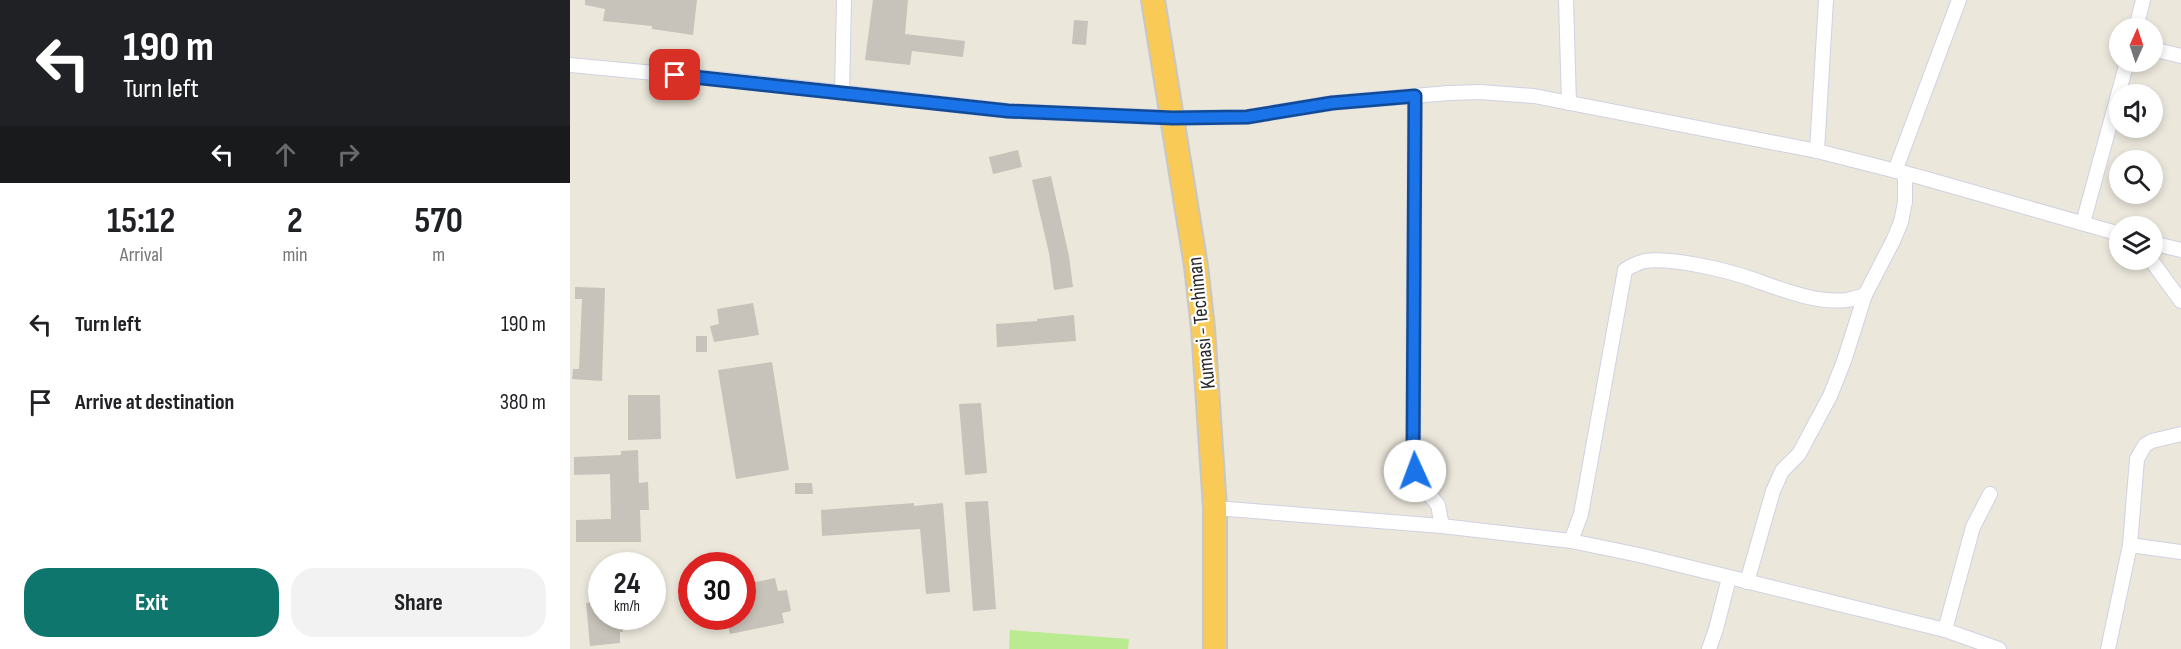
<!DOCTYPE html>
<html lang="en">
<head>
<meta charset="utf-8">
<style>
	body { margin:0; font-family:"Sofia Sans Condensed",sans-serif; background:#f2f2f2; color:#202124; height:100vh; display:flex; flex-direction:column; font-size:22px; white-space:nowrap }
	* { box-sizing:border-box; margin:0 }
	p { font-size:20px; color:#757577 }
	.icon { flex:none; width:33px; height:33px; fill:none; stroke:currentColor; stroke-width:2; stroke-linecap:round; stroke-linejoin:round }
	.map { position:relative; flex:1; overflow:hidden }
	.details { display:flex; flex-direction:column; background:#fff; width:570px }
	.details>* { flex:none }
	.banner { background:#202124; color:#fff; overflow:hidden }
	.needle { width:39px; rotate:3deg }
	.controls { position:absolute; left:1539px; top:18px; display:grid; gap:12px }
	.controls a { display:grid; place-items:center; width:54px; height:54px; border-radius:50%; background:#fff; box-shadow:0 3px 9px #0003; font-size:30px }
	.speed { position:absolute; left:18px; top:552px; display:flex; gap:12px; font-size:30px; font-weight:700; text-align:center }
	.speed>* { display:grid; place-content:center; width:78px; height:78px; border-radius:50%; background:#fff; box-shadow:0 3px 9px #0003; line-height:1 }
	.speed small { font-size:15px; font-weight:400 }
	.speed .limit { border:9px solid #d22; background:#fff; color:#111 }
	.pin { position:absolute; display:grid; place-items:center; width:51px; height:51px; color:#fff; margin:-26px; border-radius:12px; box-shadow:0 3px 9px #0006 }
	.me { position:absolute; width:66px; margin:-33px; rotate:358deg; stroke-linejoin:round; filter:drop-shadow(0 0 4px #0008) }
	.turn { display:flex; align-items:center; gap:21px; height:126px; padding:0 24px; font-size:27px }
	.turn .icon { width:78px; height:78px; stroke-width:2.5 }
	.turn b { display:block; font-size:42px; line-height:51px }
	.lanes { display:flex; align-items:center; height:57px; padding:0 24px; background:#0003; justify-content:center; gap:30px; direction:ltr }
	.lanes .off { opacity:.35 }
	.eta { display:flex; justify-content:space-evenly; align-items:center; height:102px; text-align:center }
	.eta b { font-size:36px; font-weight:700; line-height:42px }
	.button { display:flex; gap:12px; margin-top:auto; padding:12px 24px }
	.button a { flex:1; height:69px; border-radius:24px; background:#0f766e; color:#fff; font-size:24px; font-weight:700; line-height:69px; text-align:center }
	.button a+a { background:#f2f2f2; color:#202124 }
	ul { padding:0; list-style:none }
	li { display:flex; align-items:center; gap:18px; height:78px; padding:0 24px }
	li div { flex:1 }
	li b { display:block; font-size:22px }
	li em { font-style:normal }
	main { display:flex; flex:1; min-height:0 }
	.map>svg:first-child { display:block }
</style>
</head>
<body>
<main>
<section class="details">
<div class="banner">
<div class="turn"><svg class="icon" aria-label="left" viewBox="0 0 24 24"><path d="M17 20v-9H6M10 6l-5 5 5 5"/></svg><div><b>190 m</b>Turn left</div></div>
<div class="lanes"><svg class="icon" aria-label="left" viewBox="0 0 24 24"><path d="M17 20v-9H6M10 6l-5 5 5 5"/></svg><svg class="icon off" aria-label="ahead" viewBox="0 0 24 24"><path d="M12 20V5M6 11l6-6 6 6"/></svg><svg class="icon off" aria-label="right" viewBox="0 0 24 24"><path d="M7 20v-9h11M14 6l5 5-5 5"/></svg></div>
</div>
<div class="eta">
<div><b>15:12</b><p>Arrival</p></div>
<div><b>2</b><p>min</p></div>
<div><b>570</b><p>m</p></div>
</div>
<ul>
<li><svg class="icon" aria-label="left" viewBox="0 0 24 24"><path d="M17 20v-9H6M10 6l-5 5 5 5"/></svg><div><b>Turn left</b></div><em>190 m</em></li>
<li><svg class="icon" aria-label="arrive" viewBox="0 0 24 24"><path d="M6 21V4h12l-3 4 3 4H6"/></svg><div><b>Arrive at destination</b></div><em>380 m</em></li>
</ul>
<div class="button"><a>Exit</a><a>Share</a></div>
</section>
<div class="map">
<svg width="1611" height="649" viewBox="0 0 1611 649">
	<rect width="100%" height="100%" fill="#ece7db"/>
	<!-- pitch -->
	<path fill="#baeb91" d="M440 630 559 639 558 649H439Z"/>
	<!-- building -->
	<g fill="#c7c3ba">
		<path d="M15 0H127L123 35 82 29V26L33 21 35 9 15 5Z"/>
		<path d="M303 0H338L335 34 395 41 393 57 342 51 340 65 295 60Z"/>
		<path d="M504 20 518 21 516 45 502 44Z"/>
		<path d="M448 150 452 167 423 174 419 157Z"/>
		<path d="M481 176 499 256 503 287 484 290 479 253 462 180Z"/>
		<path d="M5 287 35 288 32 381 2 379 3 369H9L12 299H5Z"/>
		<path d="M183 303 189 335 144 342 140 326 149 324 147 309Z"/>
		<path d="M504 315 506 341 427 347 426 324 467 321V319Z"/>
		<rect x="126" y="336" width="11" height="16"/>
		<path d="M202 362 219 470 166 479 148 370Z"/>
		<path d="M58 395H90L91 439 58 440Z"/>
		<path d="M411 403 417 473 395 475 389 404Z"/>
		<path d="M68 450 69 483 78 482 79 510H70L71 542H6V520L41 519 40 474 4 475V457L51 455V451Z"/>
		<path d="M225 483H242L243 494H225Z"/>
		<path d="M418 501 426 609 403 611 395 502Z"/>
		<path d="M344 503V506L373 503 380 592 356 594 350 529 252 536 251 510Z"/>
		<path d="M205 578 208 591 217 590 221 611 212 613 214 623 160 634 156 616H172V585Z"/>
		<path d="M32 601V616H52L53 632H50V643L20 646 16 603Z"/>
	</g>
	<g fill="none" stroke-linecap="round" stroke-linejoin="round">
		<!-- minor casing -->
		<g stroke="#d0d1e3" stroke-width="16">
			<g id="minor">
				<path d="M996 0 999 103"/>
				<path d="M1566 28 1573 0"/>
				<path d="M1582 49 1611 56"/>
				<path d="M0 65 168 81 438 111 603 118 677 117 762 103 879 93 910 92 964 96 1247 151 1350 177 1550 234"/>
				<path d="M272 92 274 0"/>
				<path d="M845 96 843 462 850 483 868 505 872 526"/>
				<path d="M1247 151 1256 0"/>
				<path d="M1325 171 1389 0"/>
				<path d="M1513 223 1557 62"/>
				<path d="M1582 243 1611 250"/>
				<path d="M1581 260 1611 301"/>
				<path d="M645 508 872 526 1001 541 1069 555 1375 630 1429 649"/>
				<path d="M1001 541 1011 514 1055 270C1061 266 1067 263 1075 261 1101 257 1155 270 1179 278 1208 288 1246 304 1277 300 1283 299 1289 297 1295 295"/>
				<path d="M1560 545 1611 552"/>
				<path d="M1177 582 1203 491 1212 471 1229 454 1260 396 1274 361 1295 295 1323 241 1331 222 1335 202V173"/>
				<path d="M1375 630 1403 527 1420 494"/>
				<path d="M1139 649 1146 629 1159 578"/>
				<path d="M1538 649 1560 545 1567 459 1575 445 1582 441 1611 434"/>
			</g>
		</g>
		<!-- trunk casing -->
		<g stroke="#c7c7c7" stroke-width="26">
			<path id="trunk" d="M583 0 626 266 633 328 645 508V649"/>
		</g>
		<!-- minor -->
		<use href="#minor" stroke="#fff" stroke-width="14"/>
		<!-- trunk -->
		<use href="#trunk" stroke="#f9ca56" stroke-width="22"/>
	</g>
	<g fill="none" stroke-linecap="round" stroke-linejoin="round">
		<!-- route casing -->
		<g stroke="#114b97" stroke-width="15">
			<path id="route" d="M105 75 438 111 603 118 677 117 762 103 845 96 843 462 845 471"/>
		</g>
		<!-- route -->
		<use href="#route" stroke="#1a73e8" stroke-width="10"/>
	</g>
	<g text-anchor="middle" stroke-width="4.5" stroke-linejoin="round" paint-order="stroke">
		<!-- street labels -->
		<g font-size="21" fill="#292929" stroke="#fff">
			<text transform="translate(631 323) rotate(-96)" y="7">Kumasi - Techiman</text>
		</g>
	</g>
</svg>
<div class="controls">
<a><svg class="needle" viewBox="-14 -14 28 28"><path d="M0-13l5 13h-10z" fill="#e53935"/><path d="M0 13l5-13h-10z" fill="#757577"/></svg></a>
<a><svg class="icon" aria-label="sound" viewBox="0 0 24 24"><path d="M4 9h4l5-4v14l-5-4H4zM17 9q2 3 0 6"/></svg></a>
<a><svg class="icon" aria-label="search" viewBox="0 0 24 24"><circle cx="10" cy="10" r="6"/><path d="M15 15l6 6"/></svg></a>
<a><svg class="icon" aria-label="layers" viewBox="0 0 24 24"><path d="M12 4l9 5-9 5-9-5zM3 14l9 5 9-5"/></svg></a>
</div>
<div class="speed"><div>24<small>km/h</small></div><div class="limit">30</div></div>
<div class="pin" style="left:105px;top:75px;background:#d93025"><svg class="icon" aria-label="arrive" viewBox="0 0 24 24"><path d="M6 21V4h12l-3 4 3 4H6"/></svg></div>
<svg class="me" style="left:845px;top:471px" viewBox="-20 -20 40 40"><circle r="19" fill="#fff"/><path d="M0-13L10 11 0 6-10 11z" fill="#1a73e8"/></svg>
</div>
</main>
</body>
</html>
